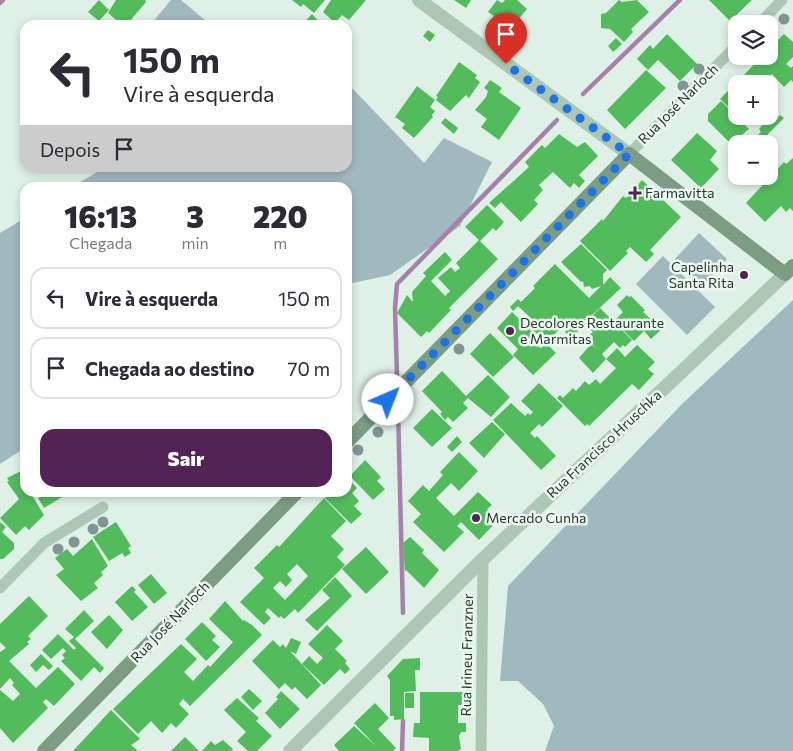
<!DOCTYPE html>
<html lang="pt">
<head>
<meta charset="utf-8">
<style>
	body { margin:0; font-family:Commissioner,sans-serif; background:#f2f2f3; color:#2b2b33; height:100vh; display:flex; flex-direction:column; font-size:19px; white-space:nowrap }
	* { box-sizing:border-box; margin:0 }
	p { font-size:16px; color:#7c7c81 }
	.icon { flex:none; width:28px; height:28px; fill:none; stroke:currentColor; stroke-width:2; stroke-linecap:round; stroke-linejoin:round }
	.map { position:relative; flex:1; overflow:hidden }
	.details { position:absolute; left:20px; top:182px; width:332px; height:315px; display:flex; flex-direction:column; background:#fff; border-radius:15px; box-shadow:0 2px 8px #0003 }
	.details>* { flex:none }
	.banner { position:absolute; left:20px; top:20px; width:332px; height:152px; border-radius:15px; box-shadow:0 2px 8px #0003; background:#fff; color:#2b2b33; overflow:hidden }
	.controls { position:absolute; left:728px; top:15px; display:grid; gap:10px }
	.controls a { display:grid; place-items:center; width:50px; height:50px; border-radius:10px; background:#fff; box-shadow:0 2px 8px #0003; font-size:25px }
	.pin { position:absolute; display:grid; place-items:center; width:42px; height:42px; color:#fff; margin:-51px -21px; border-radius:50% 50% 50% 0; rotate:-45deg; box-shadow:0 0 5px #0007 }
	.pin .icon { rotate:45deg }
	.me { position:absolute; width:55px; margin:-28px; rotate:44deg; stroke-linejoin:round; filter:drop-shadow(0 0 4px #0008) }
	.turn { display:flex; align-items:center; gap:18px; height:105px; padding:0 20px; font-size:22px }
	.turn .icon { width:65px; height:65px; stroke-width:2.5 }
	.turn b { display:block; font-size:35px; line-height:42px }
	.then { display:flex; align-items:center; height:48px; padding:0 20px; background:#0003; gap:10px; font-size:19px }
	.eta { display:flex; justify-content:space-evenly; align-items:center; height:85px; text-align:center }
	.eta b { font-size:30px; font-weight:800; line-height:35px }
	.action { display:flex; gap:10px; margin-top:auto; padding:10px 20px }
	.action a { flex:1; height:58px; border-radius:15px; background:#522355; color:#fff; font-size:20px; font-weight:800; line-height:58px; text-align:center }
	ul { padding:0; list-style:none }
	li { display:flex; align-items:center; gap:15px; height:62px; margin:0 10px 8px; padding:0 10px; border:2px solid #e1e1e2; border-radius:15px }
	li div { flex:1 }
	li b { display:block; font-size:19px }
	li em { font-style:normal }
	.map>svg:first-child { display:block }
</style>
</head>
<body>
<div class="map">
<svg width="793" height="751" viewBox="0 0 793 751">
	<rect width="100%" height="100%" fill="#dff1e6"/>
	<!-- green -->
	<g fill="#a0b9bf">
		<path d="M171 0H181L206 21 203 25H150Z"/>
		<path d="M348 84 424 163 444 138 492 162 460 226 390 275 348 284V188L72 187 104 168H348Z"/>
		<path d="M25 218V448L0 464V233Z"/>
		<path d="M699 233 727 259 703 286 674 260Z"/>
		<path d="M663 256 715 307 687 335 636 284Z"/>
		<path d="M793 300V751H545L554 726 543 704 518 681H500L508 586 682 404Z"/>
	</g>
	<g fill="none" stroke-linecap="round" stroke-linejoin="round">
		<!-- stream -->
		<g stroke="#a880ac" stroke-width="4.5">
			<path d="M0 3 3 0"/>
			<path d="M583 94 680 0"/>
			<path d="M397 376 395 308 397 284 557 120"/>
			<path d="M398 408 403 613"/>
			<path d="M402 751 403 721"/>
		</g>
	</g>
	<!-- building -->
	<g fill="#52bc5d" fill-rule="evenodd">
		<path d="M99 0 109 10 99 21 88 12Z"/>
		<path d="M116 0H145L146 2 130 21 128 20 122 25 108 13Z"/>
		<path d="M292 0H325L314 13 303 4 301 7Z"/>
		<path d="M331 0H366L349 20 342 15 335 23 323 12Z"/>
		<path d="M454 0H471L466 8Z"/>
		<path d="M497 0 502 3 505 0H517L527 9 503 38 486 26 494 16 488 12Z"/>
		<path d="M619 0 622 2 637 0 649 12 631 29 633 32 624 42 610 29 601 28V14L606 13Z"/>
		<path d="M709 0H752L730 21Z"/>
		<path d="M312 14 322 25H302Z"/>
		<path d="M428 30 435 35 430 42 423 36Z"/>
		<path d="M667 34 697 64 680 81 658 60 648 70 637 59 650 45 653 49Z"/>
		<path d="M784 34 793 42V57L786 64 791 68 793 66V82L791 80 784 87 772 74 763 84H750L742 77 762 56H769V49Z"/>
		<path d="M616 38 622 44 613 52 608 46Z"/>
		<path d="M459 62 477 75 475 78 480 82 469 98 466 95 450 111 436 100 438 97 436 96Z"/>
		<path d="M646 70 666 88 625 129 607 110Z"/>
		<path d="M740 79 745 84H736V114L720 99Z"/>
		<path d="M490 80 502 88 499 92 521 108 499 140 481 127 487 119 475 110 486 97 488 91 484 88Z"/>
		<path d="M417 86 435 100 430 107 435 111 432 115 433 117 414 138 402 128 405 124 395 117Z"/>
		<path d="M721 101 749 129 731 144 708 121V114Z"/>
		<path d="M772 115 776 119 780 115 784 118 762 140 758 135 761 132 759 129Z"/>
		<path d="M445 118 458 128 454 134 441 123Z"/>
		<path d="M697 133 717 151 710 160 719 169 701 188 671 160Z"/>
		<path d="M559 134 577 147 585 142 598 156 579 175 585 181 579 188 574 183 570 188 553 172 539 185 543 190 534 200 538 204 521 222 501 202 495 208 489 203 529 167 525 162 542 145 545 148Z"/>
		<path d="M793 158V211L790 208 786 212 781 206 765 222 746 203 784 162 786 164Z"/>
		<path d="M642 180 681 217 650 250 654 254 646 262 630 247 626 251 628 253 610 271 580 241 602 219 603 221 623 196 626 198Z"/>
		<path d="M487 205 504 222 496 231 493 228 480 241 498 259 449 308 451 310 429 333 427 331 421 337 397 313 407 295 413 302 412 292 426 276 423 273 445 252 452 260 431 281 445 296 450 291 438 278 451 267 455 272 460 268 456 263 479 240 465 227Z"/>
		<path d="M581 244 607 270 603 274V285L610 277 621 288 577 329 568 320 546 343 529 326 534 321 518 306 513 311 510 307 518 299 521 302 535 288 533 286 555 264 589 298 601 286 592 289 590 286 584 287 583 281 581 282 561 262Z"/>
		<path d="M627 295 629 297 631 296 645 310 643 312 652 320 654 318 663 328 651 339 644 331 634 341 614 321 623 312 617 305Z"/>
		<path d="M600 308 632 340 625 347 623 345 620 348 614 342 602 354 606 359 617 348 625 357 637 345 655 362 648 369 654 374 639 390 632 384 589 426 588 424 585 426 557 398 560 395 563 398 573 388 576 391 585 381 589 385 596 379 600 384 616 368 606 359 593 373 579 358 591 344 598 350 586 338 593 332 589 328 597 320 593 315Z"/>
		<path d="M512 312 538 338 533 343 541 348 546 343 556 353 533 375 513 355 518 349 497 328Z"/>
		<path d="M572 325 578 331 571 338 565 332Z"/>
		<path d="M490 333 514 357 493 377 470 354Z"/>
		<path d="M442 371 466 396 488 375 510 397 491 417 468 398 463 403 468 408 453 422 448 417 445 420 440 414 442 412 422 391Z"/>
		<path d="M539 383 563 406 542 427 539 424 530 433 535 438 537 436 556 456 541 470 493 420 511 403 525 416 528 413 530 415 533 412 521 401Z"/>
		<path d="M432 409 452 428 432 447 413 428Z"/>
		<path d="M492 422 505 434 484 458 469 443Z"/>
		<path d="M457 436 462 442 452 452 447 447Z"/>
		<path d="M459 452 478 471 459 491 451 483 436 498 454 516 478 492 492 505 487 509 498 520 479 540 461 522 457 526 464 532 444 552 413 522 421 514 408 501 423 485 429 491 443 475 440 472Z"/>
		<path d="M365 460 381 477 377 481 385 489 373 500 350 476Z"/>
		<path d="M25 469V481L23 482 25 492H30L44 515 29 530 25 526 16 535 0 518 19 499 7 482 9 481 7 478Z"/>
		<path d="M348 478 357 488 352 493 359 501 354 506 362 514 351 524 325 498 331 492H348Z"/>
		<path d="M38 492H66L67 494 44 508 38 498 40 497Z"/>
		<path d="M324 498 346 521 331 536 344 549 337 557 345 565 298 613 295 609 284 619 281 616 279 618 268 608 265 612 271 618 264 625 240 602 264 578 254 568 277 545 279 547ZM297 564 308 576 285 600 273 588 280 581 286 587 292 580 287 574Z"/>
		<path d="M0 522 6 527 2 532 14 543V549L3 559H0Z"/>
		<path d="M116 522 131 546 128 548 131 553 125 557 122 553 109 561 93 537Z"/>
		<path d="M410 537 424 550 422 553 439 570 424 588 406 570 405 572 403 543Z"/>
		<path d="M92 539 108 566 101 572 103 575 94 583 98 588 81 601 56 575 64 569 55 558 67 549 73 556Z"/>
		<path d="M366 547 389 572 366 594 342 569Z"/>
		<path d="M151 574 167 593 154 604 138 585Z"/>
		<path d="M335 577 352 596 317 631 305 620 330 598 322 590Z"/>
		<path d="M132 586 136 590 134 592 148 607 132 621 115 602Z"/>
		<path d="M29 596 48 616 28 636 31 639 27 642 29 644 9 661 36 688 58 667 75 684 54 706 46 699 43 702 48 708 13 743 0 728V690L13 701 20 694 12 685 14 683 10 678 0 689V652L6 648 0 642V624Z"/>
		<path d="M225 601 243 621 244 620 252 625 262 635 190 706 183 699 179 704 189 714 176 728 171 723 162 733 151 721 138 734 113 709 181 644 197 659 184 672 193 681 208 665 210 667 233 642 209 619Z"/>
		<path d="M84 610 94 621 75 639 104 668 100 673 94 667 81 681 61 661 65 658 62 655 66 651 63 648 51 659 42 650 58 634 74 650 76 648 69 641 74 637 65 629Z"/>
		<path d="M109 615 123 630 107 649 91 632Z"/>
		<path d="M202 622 216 636 212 640 220 647 206 661 185 639Z"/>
		<path d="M327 625 343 641 335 649 347 661 345 663 350 669 345 674 340 669 324 685 302 664 309 656 317 664 323 658 308 644Z"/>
		<path d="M291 638 301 642 296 654 290 651 321 685 307 699 295 687 292 690 285 683 279 689 252 661 273 640 280 647 283 644 286 648Z"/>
		<path d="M41 654 53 666 49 670 43 665 36 672 30 665Z"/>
		<path d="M420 658V670H415L416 691 404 692V719L394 720V716H390V680L387 676 403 659Z"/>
		<path d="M249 689 262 701 253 710 241 697Z"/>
		<path d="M281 691 300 709 280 729 265 713 278 699 276 697Z"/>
		<path d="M420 692H466L467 705H458V723H466V732H461L459 736 461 749 458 751H429V738L413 737 414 723H420Z"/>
		<rect x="405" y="693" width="9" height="15"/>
		<path d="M237 698 259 718 256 721 272 736 257 751H248L237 741 246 732 224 710Z"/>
		<path d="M375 703 389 718 378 729 396 748 393 751H339L334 745 354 726 376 746 354 723Z"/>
		<path d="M111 710 140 739 131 745 138 751H73Z"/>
		<path d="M185 737 199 751H171Z"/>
		<path d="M223 740 233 749 231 751H202L211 741 215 745Z"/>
	</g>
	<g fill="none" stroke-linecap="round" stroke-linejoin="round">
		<!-- minor -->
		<g stroke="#acc8b5" stroke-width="11">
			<path d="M759 24 782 0"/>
			<path d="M629 154 736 46"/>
			<path d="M0 588 44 543 103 507"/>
			<path d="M481 751 483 559"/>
		</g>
		<!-- tertiary -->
		<g stroke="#acc8b5" stroke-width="14">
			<path d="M419 0 629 154"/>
			<path d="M290 751 483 559 785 274"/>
		</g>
		<!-- secondary -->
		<g stroke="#7d9c84" stroke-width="14">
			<path d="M348 441 629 154 785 274 793 266"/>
			<path d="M44 751 297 492"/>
		</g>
	</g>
	<!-- trees -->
	<g fill="#7f9695">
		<circle cx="784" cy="19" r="5.5"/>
		<circle cx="699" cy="69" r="5.5"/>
		<circle cx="683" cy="86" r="5.5"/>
		<circle cx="459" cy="349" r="5.5"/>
		<circle cx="378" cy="432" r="5.5"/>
		<circle cx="358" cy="450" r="5.5"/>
		<circle cx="103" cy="522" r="5.5"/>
		<circle cx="93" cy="529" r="5.5"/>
		<circle cx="74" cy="542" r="5.5"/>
		<circle cx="58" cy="549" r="5.5"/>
	</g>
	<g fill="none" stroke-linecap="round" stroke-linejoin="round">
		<!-- route -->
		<path stroke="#1a73e8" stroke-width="9" stroke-dasharray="0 16.2" d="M388 400 629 154 506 64"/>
	</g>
	<!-- markers -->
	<g fill="#522355" stroke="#ebf9f1" stroke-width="2">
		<path d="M632.5 185.5h5v5h5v5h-5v5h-5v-5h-5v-5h5z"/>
		<circle cx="744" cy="275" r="5"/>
		<circle cx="510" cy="331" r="5"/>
		<circle cx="476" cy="518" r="5"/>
	</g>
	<g text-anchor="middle" stroke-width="5" stroke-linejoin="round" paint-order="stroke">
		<!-- street labels -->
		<g font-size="14" fill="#2a372c" stroke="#ebf9f1">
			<text transform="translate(678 104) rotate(-45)" y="5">Rua José Narloch</text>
			<text transform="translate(604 444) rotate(-43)" y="5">Rua Francisco Hruschka</text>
			<text transform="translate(170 622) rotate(-46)" y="5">Rua José Narloch</text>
			<text transform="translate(467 655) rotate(-89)" y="5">Rua Irineu Franzner</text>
		</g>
		<!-- poi labels -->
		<g font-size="14" fill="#2a372c" stroke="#ebf9f1" text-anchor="start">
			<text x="645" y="198">Farmavitta</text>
			<text x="734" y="272" text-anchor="end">Capelinha<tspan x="734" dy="16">Santa Rita</tspan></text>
			<text x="520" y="328">Decolores Restaurante<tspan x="520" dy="16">e Marmitas</tspan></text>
			<text x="486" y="523">Mercado Cunha</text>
		</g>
	</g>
</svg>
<div class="controls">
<a><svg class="icon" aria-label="layers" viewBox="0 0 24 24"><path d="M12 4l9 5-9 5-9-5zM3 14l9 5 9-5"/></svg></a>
<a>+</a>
<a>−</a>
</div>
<div class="pin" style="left:506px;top:64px;background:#d93025"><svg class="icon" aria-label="arrive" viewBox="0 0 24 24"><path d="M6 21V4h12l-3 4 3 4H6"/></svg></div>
<svg class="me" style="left:388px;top:400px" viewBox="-20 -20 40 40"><circle r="19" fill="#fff"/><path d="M0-13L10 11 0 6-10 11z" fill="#1a73e8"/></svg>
<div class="banner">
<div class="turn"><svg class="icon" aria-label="left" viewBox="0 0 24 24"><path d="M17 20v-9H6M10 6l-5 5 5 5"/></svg><div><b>150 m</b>Vire à esquerda</div></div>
<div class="then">Depois<svg class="icon" aria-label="arrive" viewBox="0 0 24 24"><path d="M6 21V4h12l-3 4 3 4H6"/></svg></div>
</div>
<section class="details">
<div class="eta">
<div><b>16:13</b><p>Chegada</p></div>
<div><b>3</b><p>min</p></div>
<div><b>220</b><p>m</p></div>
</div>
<ul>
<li><svg class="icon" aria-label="left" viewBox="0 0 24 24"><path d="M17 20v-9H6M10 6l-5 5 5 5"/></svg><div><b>Vire à esquerda</b></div><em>150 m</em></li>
<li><svg class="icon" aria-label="arrive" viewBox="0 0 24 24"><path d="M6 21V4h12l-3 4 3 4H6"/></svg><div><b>Chegada ao destino</b></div><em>70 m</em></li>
</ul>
<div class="action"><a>Sair</a></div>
</section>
</div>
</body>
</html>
